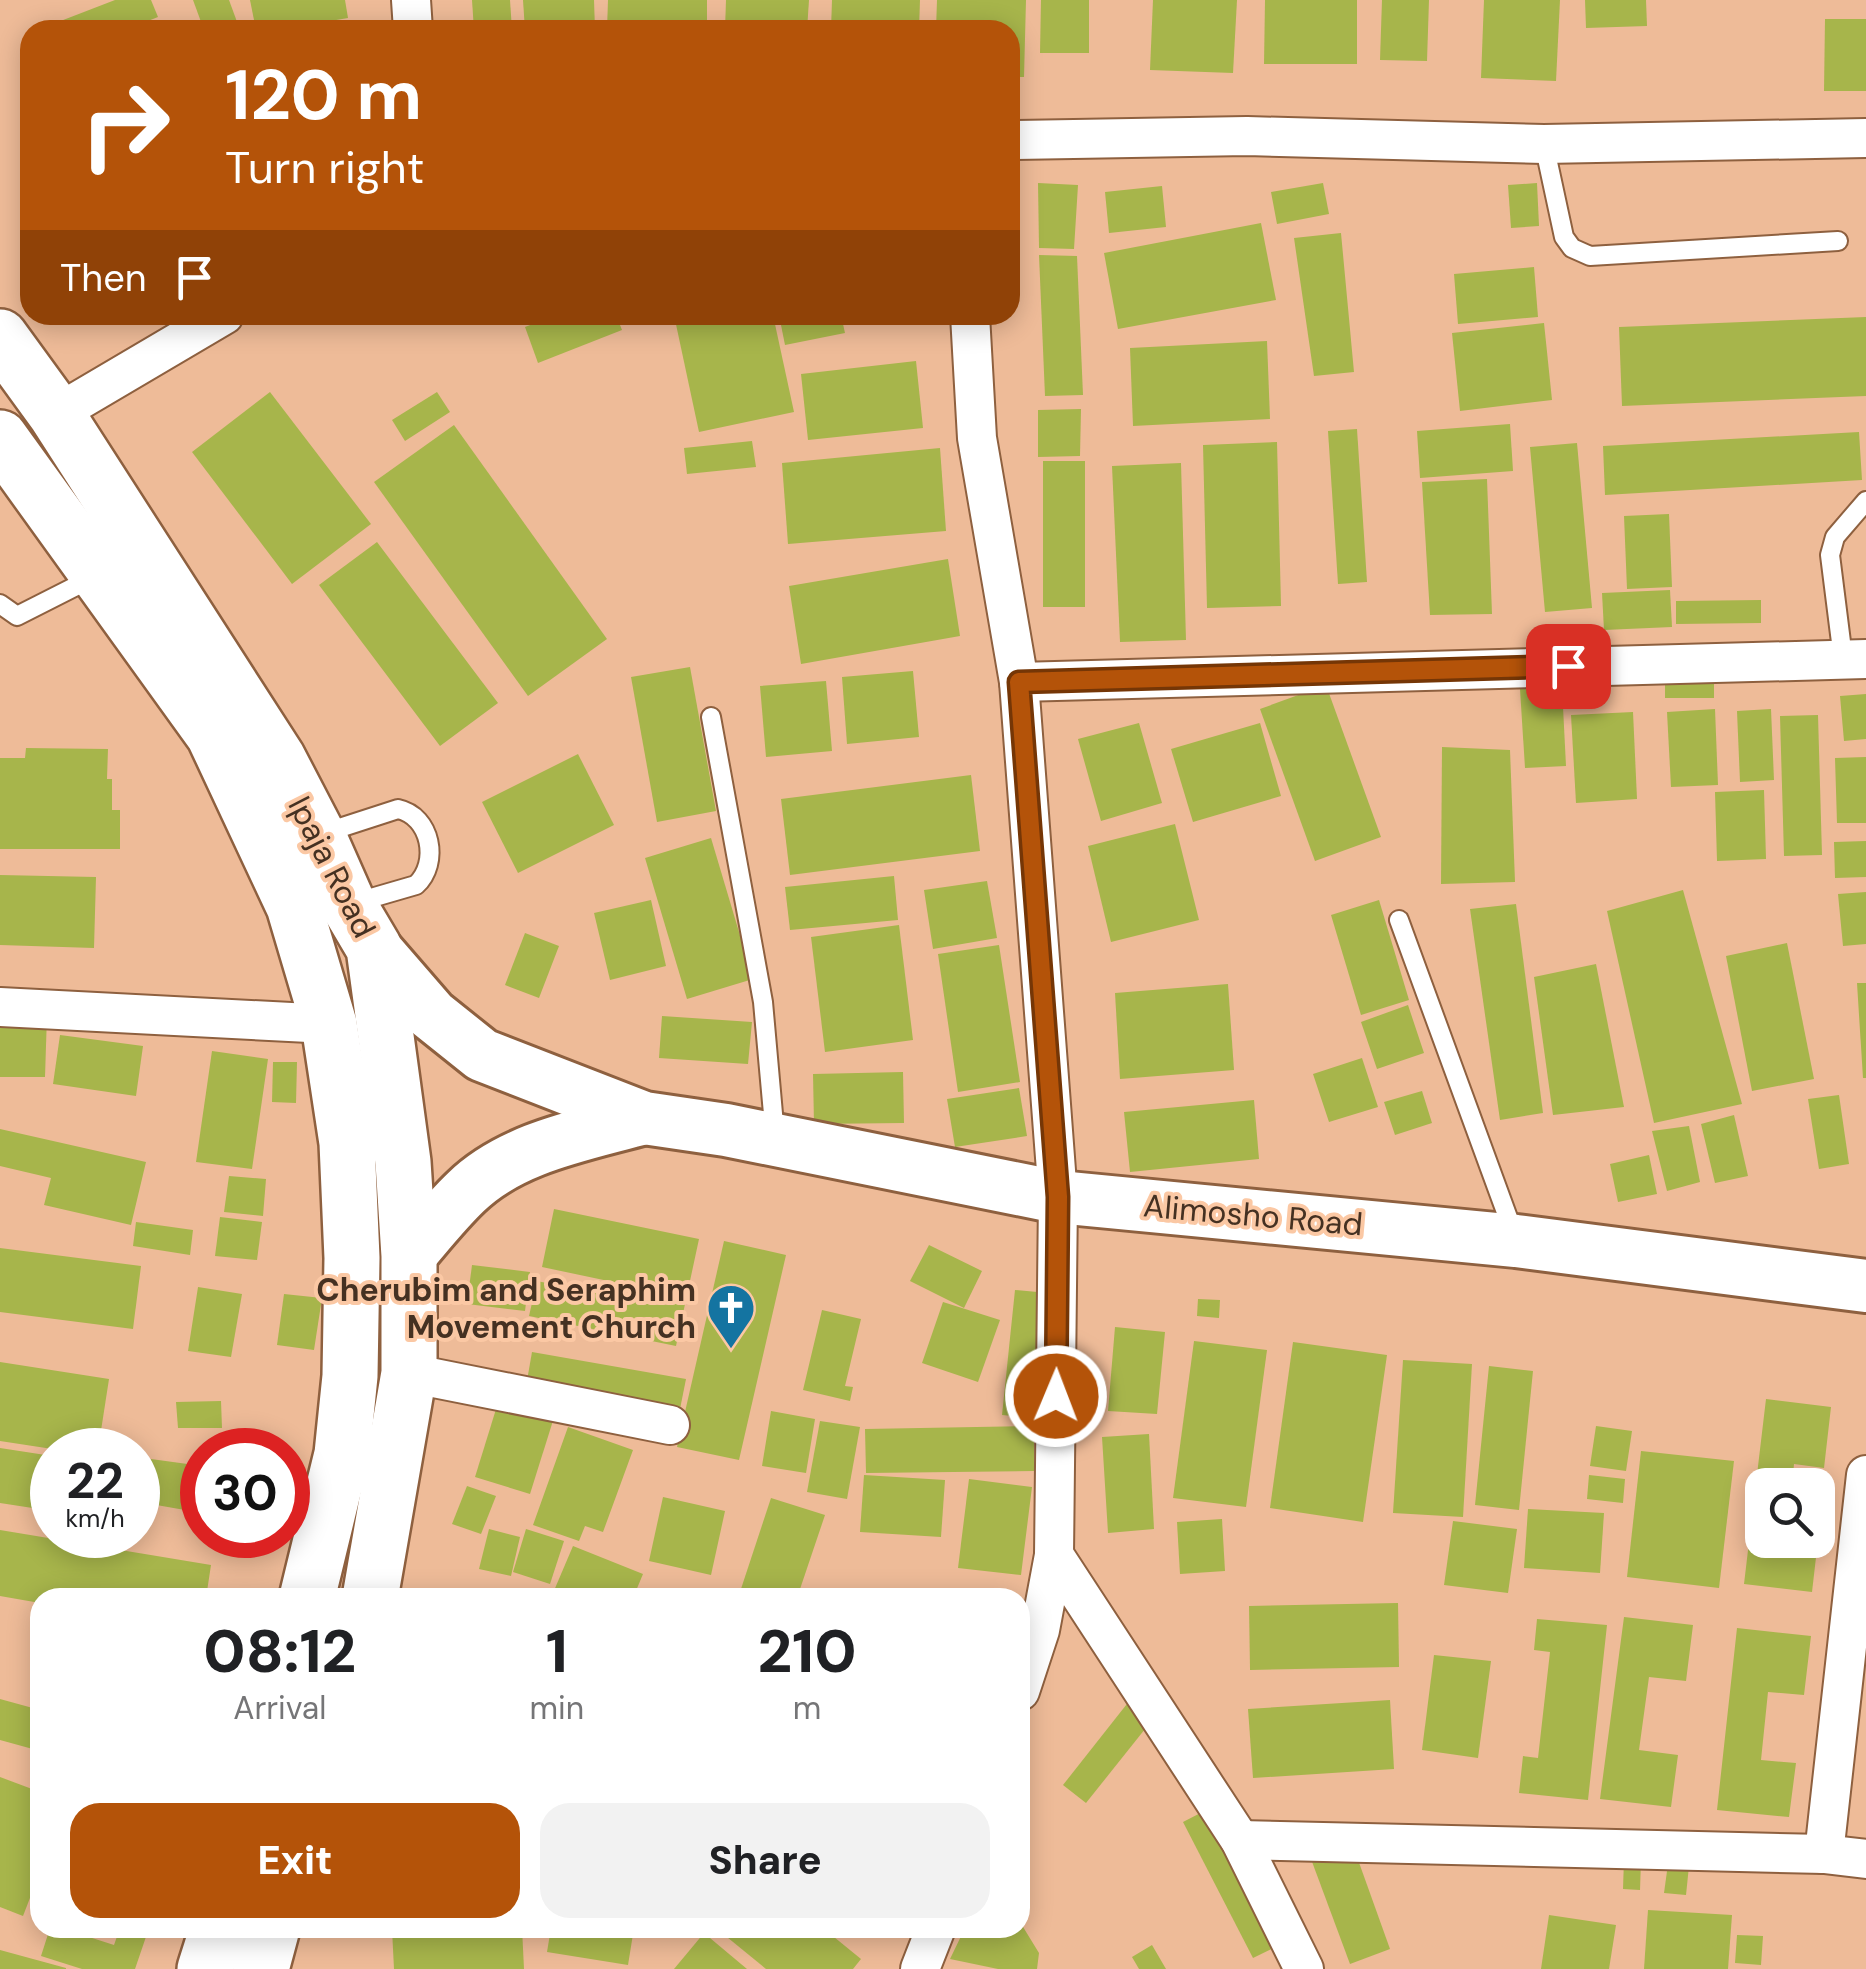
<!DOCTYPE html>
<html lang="en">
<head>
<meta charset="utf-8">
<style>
	body { margin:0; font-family:"DM Sans",sans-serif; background:#f2f2f2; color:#202124; height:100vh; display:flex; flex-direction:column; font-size:38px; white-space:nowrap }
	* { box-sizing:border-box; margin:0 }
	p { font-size:32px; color:#757577 }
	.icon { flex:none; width:55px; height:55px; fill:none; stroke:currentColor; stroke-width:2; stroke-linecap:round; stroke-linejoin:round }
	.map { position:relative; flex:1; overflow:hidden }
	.panel { position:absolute; left:30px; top:1588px; width:1000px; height:350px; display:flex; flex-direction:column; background:#fff; border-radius:30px; box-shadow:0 5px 25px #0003 }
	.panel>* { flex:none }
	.banner { position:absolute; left:20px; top:20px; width:1000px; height:305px; border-radius:30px; box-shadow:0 5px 25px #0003; background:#b45309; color:#fff; overflow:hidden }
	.controls { position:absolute; left:1745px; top:1468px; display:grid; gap:20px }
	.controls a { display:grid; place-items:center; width:90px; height:90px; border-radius:20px; background:#fff; box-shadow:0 5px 25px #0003; font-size:50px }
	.speed { position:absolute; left:30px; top:1428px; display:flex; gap:20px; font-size:50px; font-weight:700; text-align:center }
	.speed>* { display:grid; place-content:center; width:130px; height:130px; border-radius:50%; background:#fff; box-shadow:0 5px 25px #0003; line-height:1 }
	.speed small { font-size:25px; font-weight:400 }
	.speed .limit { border:15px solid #d22; background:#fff; color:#111 }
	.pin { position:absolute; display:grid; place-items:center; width:85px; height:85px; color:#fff; margin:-42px; border-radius:20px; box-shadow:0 5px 15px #0006 }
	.me { position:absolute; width:110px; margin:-55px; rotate:1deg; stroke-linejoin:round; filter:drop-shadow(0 0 8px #0008) }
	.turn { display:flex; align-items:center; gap:35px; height:210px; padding:0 40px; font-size:45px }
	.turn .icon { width:130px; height:130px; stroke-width:2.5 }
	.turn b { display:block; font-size:70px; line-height:85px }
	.then { display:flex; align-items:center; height:95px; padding:0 40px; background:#0003; gap:20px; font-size:38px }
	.eta { display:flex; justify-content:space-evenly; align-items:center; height:170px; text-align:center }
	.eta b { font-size:60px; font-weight:800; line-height:70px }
	.button { display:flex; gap:20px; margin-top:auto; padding:20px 40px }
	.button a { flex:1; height:115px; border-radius:30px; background:#b45309; color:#fff; font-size:40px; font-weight:800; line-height:115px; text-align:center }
	.button a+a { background:#f2f2f2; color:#202124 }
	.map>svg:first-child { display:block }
</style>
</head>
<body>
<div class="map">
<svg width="1866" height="1969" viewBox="0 0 1866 1969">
	<rect width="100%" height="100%" fill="#eebb98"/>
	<!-- building -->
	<g fill="#a7b54b">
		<path d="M115 0H151L158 17 125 30H61L58 22Z"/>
		<path d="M193 0H229L240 30H204Z"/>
		<path d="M250 0H345L348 18 277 30H256Z"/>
		<path d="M472 0H510L512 30H474Z"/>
		<path d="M523 0H594L595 30H525Z"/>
		<path d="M608 0H707V30H607Z"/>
		<path d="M726 0H809L807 30H725Z"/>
		<path d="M832 0H920L919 30H831Z"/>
		<path d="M937 0H1026L1024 77H1010V30H936Z"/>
		<path d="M1041 0H1089V53H1040Z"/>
		<path d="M1153 0H1237L1233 73 1150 70Z"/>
		<path d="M1265 0H1357V64H1264Z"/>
		<path d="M1382 0H1429L1427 61 1380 60Z"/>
		<path d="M1484 0H1560L1556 81 1481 78Z"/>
		<path d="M1585 0H1646L1647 26 1586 28Z"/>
		<path d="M1825 19H1866V91H1824Z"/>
		<path d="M1038 183 1078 185 1074 249 1039 248Z"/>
		<path d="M1323 183 1329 214 1277 224 1271 192Z"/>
		<path d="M1537 183 1539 226 1511 228 1508 185Z"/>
		<path d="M1162 186 1166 227 1109 233 1105 192Z"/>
		<path d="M1261 223 1276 300 1118 329 1104 253Z"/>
		<path d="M1341 233 1354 372 1314 376 1294 238Z"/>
		<path d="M1039 255 1077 256 1083 395 1045 396Z"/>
		<path d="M1534 267 1538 317 1458 324 1454 274Z"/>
		<path d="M556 315H616L622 330 538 363 525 327Z"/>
		<path d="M674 315H773L794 412 699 432Z"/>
		<path d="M779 315H841L845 333 785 345Z"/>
		<path d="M1866 317V396L1622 406 1619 327Z"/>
		<path d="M1544 323 1552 400 1460 411 1452 333Z"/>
		<path d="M1267 341 1270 419 1133 426 1130 348Z"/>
		<path d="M916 361 923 428 808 440 801 374Z"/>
		<path d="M270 392 371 524 292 584 192 452Z"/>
		<path d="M437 392 450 412 405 441 392 420Z"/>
		<path d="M1081 409 1080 456 1038 457V410Z"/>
		<path d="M1510 424 1513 471 1420 478 1417 431Z"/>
		<path d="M454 425 607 639 528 696 374 482Z"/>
		<path d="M1357 429 1367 582 1338 584 1328 431Z"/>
		<path d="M1859 432 1862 480 1605 495 1603 446Z"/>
		<path d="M752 441 756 467 687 474 684 448Z"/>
		<path d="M1277 442 1281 606 1207 608 1203 445Z"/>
		<path d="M1577 443 1592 608 1545 612 1530 447Z"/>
		<path d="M940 448 946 531 788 544 782 463Z"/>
		<rect x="1043" y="461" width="42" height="146"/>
		<path d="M1181 463 1186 640 1120 642 1112 466Z"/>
		<path d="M1487 479 1492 614 1430 615 1422 482Z"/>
		<path d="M1669 514 1672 587 1627 589 1624 516Z"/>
		<path d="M377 542 498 703 440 746 319 585Z"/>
		<path d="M948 559 960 636 801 664 789 586Z"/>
		<path d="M1670 590 1672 627 1604 630 1602 593Z"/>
		<path d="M1761 600V623L1676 624V601Z"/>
		<path d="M690 667 716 811 657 822 631 677Z"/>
		<path d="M913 671 919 737 847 744 842 677Z"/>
		<rect x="1665" y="676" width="49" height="22"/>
		<path d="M826 681 832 751 766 757 760 686Z"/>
		<path d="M1326 685 1381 837 1315 861 1260 709Z"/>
		<path d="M1562 687 1566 766 1525 768 1520 689Z"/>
		<path d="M1866 694V739L1844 741 1840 696Z"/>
		<path d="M1715 709 1718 785 1671 787 1667 712Z"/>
		<path d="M1771 709 1774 780 1740 782 1737 711Z"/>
		<path d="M1633 712 1637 799 1576 803 1571 715Z"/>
		<path d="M1818 715 1822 855 1784 856 1780 716Z"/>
		<path d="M1139 723 1162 803 1101 821 1078 739Z"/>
		<path d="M1260 723 1281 796 1193 822 1171 749Z"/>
		<path d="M1442 747 1510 750 1515 882 1441 884Z"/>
		<path d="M26 748 108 749 107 779H112V810H120V849H0V758H25Z"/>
		<path d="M578 754 614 825 518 873 482 802Z"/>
		<path d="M1866 757V823H1837L1835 758Z"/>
		<path d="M971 775 980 851 790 875 781 799Z"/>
		<path d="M1764 790 1766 859 1717 861 1715 792Z"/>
		<path d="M1175 824 1199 920 1111 942 1088 846Z"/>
		<path d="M711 838 753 979 687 999 645 858Z"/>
		<path d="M1866 841V877L1835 878 1834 842Z"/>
		<path d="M0 875 96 877 94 948 0 945Z"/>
		<path d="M894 876 898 920 790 930 785 887Z"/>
		<path d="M987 881 997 938 933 949 924 890Z"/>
		<path d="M1683 890 1742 1104 1654 1123 1607 911Z"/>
		<path d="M1866 892V944L1843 946 1838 894Z"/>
		<path d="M651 900 666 966 610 980 594 913Z"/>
		<path d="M1379 900 1409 1000 1361 1015 1331 915Z"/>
		<path d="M1516 904 1543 1113 1500 1120 1470 909Z"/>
		<path d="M899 925 913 1040 825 1052 811 937Z"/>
		<path d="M525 933 559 946 539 998 505 985Z"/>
		<path d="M1787 943 1814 1079 1752 1091 1726 956Z"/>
		<path d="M999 945 1020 1082 958 1092 938 954Z"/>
		<path d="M1596 964 1624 1107 1553 1115 1534 977Z"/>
		<path d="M1857 983H1866V1078H1863Z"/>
		<path d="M1228 984 1234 1070 1120 1079 1115 993Z"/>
		<path d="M1408 1005 1424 1053 1377 1069 1361 1022Z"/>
		<path d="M0 1014 47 1015 45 1077H0Z"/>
		<path d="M662 1016 752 1022 748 1064 659 1058Z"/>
		<path d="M60 1035 143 1046 136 1096 53 1084Z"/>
		<path d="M212 1051 268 1059 252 1169 196 1162Z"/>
		<path d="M1362 1058 1378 1107 1329 1122 1313 1074Z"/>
		<path d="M273 1062H297L296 1103 272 1102Z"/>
		<path d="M903 1072 904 1123 814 1124 813 1074Z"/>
		<path d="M1019 1088 1027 1136 955 1147 947 1099Z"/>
		<path d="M1422 1091 1432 1123 1395 1135 1384 1102Z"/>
		<path d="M1839 1095 1849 1164 1819 1169 1808 1099Z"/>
		<path d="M1254 1100 1259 1159 1130 1172 1124 1112Z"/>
		<path d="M1734 1115 1748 1176 1715 1183 1701 1124Z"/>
		<path d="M1689 1126 1700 1182 1667 1191 1652 1131Z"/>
		<path d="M0 1129 146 1162 131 1225 44 1205 51 1178 0 1166Z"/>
		<path d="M1649 1155 1657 1194 1618 1202 1610 1164Z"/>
		<path d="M229 1176 266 1179 263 1216 224 1212Z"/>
		<path d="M554 1209 699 1239 676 1346 529 1316 537 1281 648 1304 651 1290 542 1267Z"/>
		<path d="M220 1217 262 1222 257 1260 215 1256Z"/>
		<path d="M136 1222 193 1230 190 1255 133 1246Z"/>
		<path d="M724 1241 786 1255 739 1460 677 1447Z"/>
		<path d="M929 1245 982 1271 964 1308 910 1281Z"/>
		<path d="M0 1248 141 1266 133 1329 0 1312Z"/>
		<path d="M472 1265 530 1272 525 1311 467 1304Z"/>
		<path d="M198 1287 242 1294 231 1357 188 1351Z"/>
		<path d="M1015 1290 1048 1293 1035 1418 1002 1415Z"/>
		<path d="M284 1294 322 1298 314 1350 277 1345Z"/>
		<path d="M1198 1299 1220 1300 1219 1318 1197 1316Z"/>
		<path d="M943 1302 1000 1320 978 1382 922 1363Z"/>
		<path d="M822 1310 861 1319 845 1386 853 1387 850 1401 803 1390Z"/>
		<path d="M1115 1327 1165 1332 1157 1414 1108 1411Z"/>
		<path d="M1194 1341 1267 1350 1246 1507 1173 1498Z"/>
		<path d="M1293 1342 1387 1355 1363 1522 1270 1508Z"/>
		<path d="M532 1352 686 1379 678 1419 525 1392Z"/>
		<path d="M1403 1360 1472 1364 1463 1517 1393 1513Z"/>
		<path d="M0 1362 109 1379 98 1450H59L0 1441Z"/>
		<path d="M1489 1366 1533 1371 1519 1510 1475 1505Z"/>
		<path d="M501 1393 556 1411 530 1494 475 1477Z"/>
		<path d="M1766 1399 1831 1407 1824 1468 1794 1464 1792 1485H1762V1540H1818L1812 1592 1744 1584Z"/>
		<path d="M221 1401 222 1428H178L176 1402Z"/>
		<path d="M771 1411 815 1419 806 1473 762 1466Z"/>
		<path d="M820 1421 860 1427 847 1499 807 1492Z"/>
		<path d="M1034 1426V1471L866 1473 865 1429Z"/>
		<path d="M1596 1426 1632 1431 1626 1471 1590 1466Z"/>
		<path d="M568 1427 633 1450 603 1532 585 1526 579 1541 533 1525Z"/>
		<path d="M1149 1434 1154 1529 1108 1533 1102 1437Z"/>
		<path d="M0 1448 52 1456V1511L0 1503Z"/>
		<path d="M1641 1451 1734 1461 1719 1588 1627 1577Z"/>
		<path d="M151 1459 202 1466V1513L145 1503Z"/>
		<path d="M864 1475 945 1480 941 1537 860 1532Z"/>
		<path d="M1589 1475 1625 1479 1623 1503 1587 1499Z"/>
		<path d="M969 1479 1032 1487 1021 1575 958 1568Z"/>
		<path d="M467 1486 496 1496 481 1534 452 1524Z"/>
		<path d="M663 1497 725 1511 711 1575 649 1561Z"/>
		<path d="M771 1498 825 1515 797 1598H738Z"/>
		<path d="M1528 1509 1604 1513 1600 1573 1524 1568Z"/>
		<path d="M1222 1519 1225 1571 1180 1574 1177 1522Z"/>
		<path d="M1453 1521 1517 1529 1508 1593 1444 1585Z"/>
		<path d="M489 1529 520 1537 511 1576 479 1569Z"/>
		<path d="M526 1529 564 1541 550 1584 513 1572Z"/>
		<path d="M0 1530 211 1565 206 1598H40V1603L0 1596Z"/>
		<path d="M573 1546 643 1574 633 1598H564L553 1593Z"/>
		<path d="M1398 1603 1399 1667 1250 1670 1249 1606Z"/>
		<path d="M1624 1617 1693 1625 1686 1681 1649 1677 1639 1750 1678 1755 1671 1807 1600 1799Z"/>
		<path d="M1537 1619 1607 1625 1588 1800 1519 1793 1523 1756 1538 1758 1550 1652 1534 1650Z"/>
		<path d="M1737 1628 1811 1636 1804 1695 1768 1692 1761 1760 1796 1763 1789 1817 1717 1810Z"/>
		<path d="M1434 1655 1491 1661 1478 1758 1422 1750Z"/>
		<path d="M1134 1695 1157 1714 1086 1803 1063 1785Z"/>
		<path d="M0 1699 40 1710V1751L0 1740Z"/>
		<path d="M1390 1700 1394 1769 1253 1778 1248 1709Z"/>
		<path d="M0 1777 40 1792V1872L23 1916 0 1907Z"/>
		<path d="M1212 1807 1282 1944 1253 1958 1183 1822Z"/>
		<path d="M1352 1843 1390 1949 1350 1964 1311 1859Z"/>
		<path d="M1624 1859 1641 1860 1640 1890 1623 1889Z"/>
		<path d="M1668 1864 1689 1866 1686 1895 1664 1893Z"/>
		<path d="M1648 1910 1732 1915 1728 1969H1644Z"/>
		<path d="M1549 1915 1616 1925 1609 1969H1541Z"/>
		<path d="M1020 1922 1039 1953 1037 1969H998L950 1959 965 1928H1020Z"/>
		<path d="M50 1928H61L114 1945 120 1928H149L135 1969H82L41 1956Z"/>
		<path d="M430 1928H522L524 1969H394L392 1929Z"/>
		<path d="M551 1928H634L628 1965 547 1952Z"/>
		<path d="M727 1928H823L861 1959 853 1969H766L722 1933Z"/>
		<path d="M704 1933 747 1969H674Z"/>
		<path d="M1737 1935 1763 1936 1761 1965 1735 1963Z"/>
		<path d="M1152 1945 1166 1969H1139L1132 1957Z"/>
		<path d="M0 1950 66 1968V1969H0Z"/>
	</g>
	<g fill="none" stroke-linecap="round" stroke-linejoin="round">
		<!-- lane casing -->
		<g stroke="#8e603f" stroke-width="22">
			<g id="lane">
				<path d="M1544 144 1564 237 1572 248 1590 256 1838 241"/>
				<path d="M0 604 17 616 94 577"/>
				<path d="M1843 658 1830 555 1835 537 1866 501"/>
				<path d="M711 717 763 1002 775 1136"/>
				<path d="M324 833 398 809C431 816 440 863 416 885L354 903"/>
				<path d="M1399 920 1514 1234"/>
			</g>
		</g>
		<!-- street casing -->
		<g stroke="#8e603f" stroke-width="42">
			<g id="street">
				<path d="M411 0 413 30"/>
				<path d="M1010 140 1247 136 1544 144 1866 138"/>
				<path d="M970 315 977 438 1019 682 1058 1197 1054 1555 1040 1630 1020 1691"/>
				<path d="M56 414 224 315"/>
				<path d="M1019 682 1866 659"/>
				<path d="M0 1007 329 1024"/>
				<path d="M409 1373 670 1425"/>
				<path d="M1054 1555 1240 1840 1304 1969"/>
				<path d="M1240 1840 1824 1854 1866 1859"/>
				<path d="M1824 1854 1866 1475"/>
				<path d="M920 1969 936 1928"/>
			</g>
		</g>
		<!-- secondary casing -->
		<g stroke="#8e603f" stroke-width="58">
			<g id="secondary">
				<path d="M374 948 432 1015 482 1055 644 1118 726 1130 1058 1197 1516 1241 1866 1286"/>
				<path d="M409 1256C428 1234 446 1211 466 1192 512 1147 584 1135 644 1118"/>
			</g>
		</g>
		<!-- primary casing -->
		<g stroke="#8e603f" stroke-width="60">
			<g id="primary">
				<path d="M0 337 56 414 278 759 318 836 348 904 374 948 403 1162 409 1256V1373L370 1598"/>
				<path d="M0 438 214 735 294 906 329 1024 347 1143 352 1258 350 1376 342 1454 307 1598"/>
				<path d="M205 1969 218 1928"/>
				<path d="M261 1969 272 1928"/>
			</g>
		</g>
		<!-- lane -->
		<use href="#lane" stroke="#fff" stroke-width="18"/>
		<!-- street -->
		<use href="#street" stroke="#fff" stroke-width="38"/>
		<!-- secondary -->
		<use href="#secondary" stroke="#fff" stroke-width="52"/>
		<!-- primary -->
		<use href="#primary" stroke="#fff" stroke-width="55"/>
	</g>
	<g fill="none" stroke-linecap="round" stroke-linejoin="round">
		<!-- route casing -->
		<g stroke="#753606" stroke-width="25">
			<path id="route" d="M1056 1396 1058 1197 1019 682 1568 666"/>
		</g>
		<!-- route -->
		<use href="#route" stroke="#b45309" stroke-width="18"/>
	</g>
	<!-- icons -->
	<defs>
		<g id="church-pin" transform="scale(2.5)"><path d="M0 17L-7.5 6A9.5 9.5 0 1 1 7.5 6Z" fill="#1474a1" stroke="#fbc8a4"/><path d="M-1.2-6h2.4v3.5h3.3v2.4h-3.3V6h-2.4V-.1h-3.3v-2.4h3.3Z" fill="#fff"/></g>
	</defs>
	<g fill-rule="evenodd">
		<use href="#church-pin" x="731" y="1308"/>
	</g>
	<g text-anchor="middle" stroke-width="8" stroke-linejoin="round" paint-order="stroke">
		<!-- street labels -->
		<g font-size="32" fill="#453122" stroke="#fbc8a4">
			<text transform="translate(332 867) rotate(63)" y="11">Ipaja Road</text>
			<text transform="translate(1253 1215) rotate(5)" y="11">Alimosho Road</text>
		</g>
		<!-- poi labels -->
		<g font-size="32" font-weight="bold" fill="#453122" stroke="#fbc8a4" text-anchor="end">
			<text x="696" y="1301">Cherubim and Seraphim<tspan x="696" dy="37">Movement Church</tspan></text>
		</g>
	</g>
</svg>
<div class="controls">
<a><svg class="icon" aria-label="search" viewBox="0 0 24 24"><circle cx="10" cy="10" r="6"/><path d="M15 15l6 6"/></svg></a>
</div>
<div class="speed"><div>22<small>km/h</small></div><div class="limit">30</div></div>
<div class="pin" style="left:1568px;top:666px;background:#d93025"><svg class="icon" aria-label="arrive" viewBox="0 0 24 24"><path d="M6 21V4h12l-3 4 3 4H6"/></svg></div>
<svg class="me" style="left:1056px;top:1396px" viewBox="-20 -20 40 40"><circle r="17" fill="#b45309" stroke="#fff" stroke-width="3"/><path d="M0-11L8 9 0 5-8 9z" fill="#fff"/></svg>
<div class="banner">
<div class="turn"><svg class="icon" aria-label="right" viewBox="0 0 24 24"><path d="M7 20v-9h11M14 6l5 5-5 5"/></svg><div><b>120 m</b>Turn right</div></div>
<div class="then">Then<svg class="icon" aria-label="arrive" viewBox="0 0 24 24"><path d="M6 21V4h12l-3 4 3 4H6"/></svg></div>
</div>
<section class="panel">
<div class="eta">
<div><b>08:12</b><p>Arrival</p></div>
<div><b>1</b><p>min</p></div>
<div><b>210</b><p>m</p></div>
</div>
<div class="button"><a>Exit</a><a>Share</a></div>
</section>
</div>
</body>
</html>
